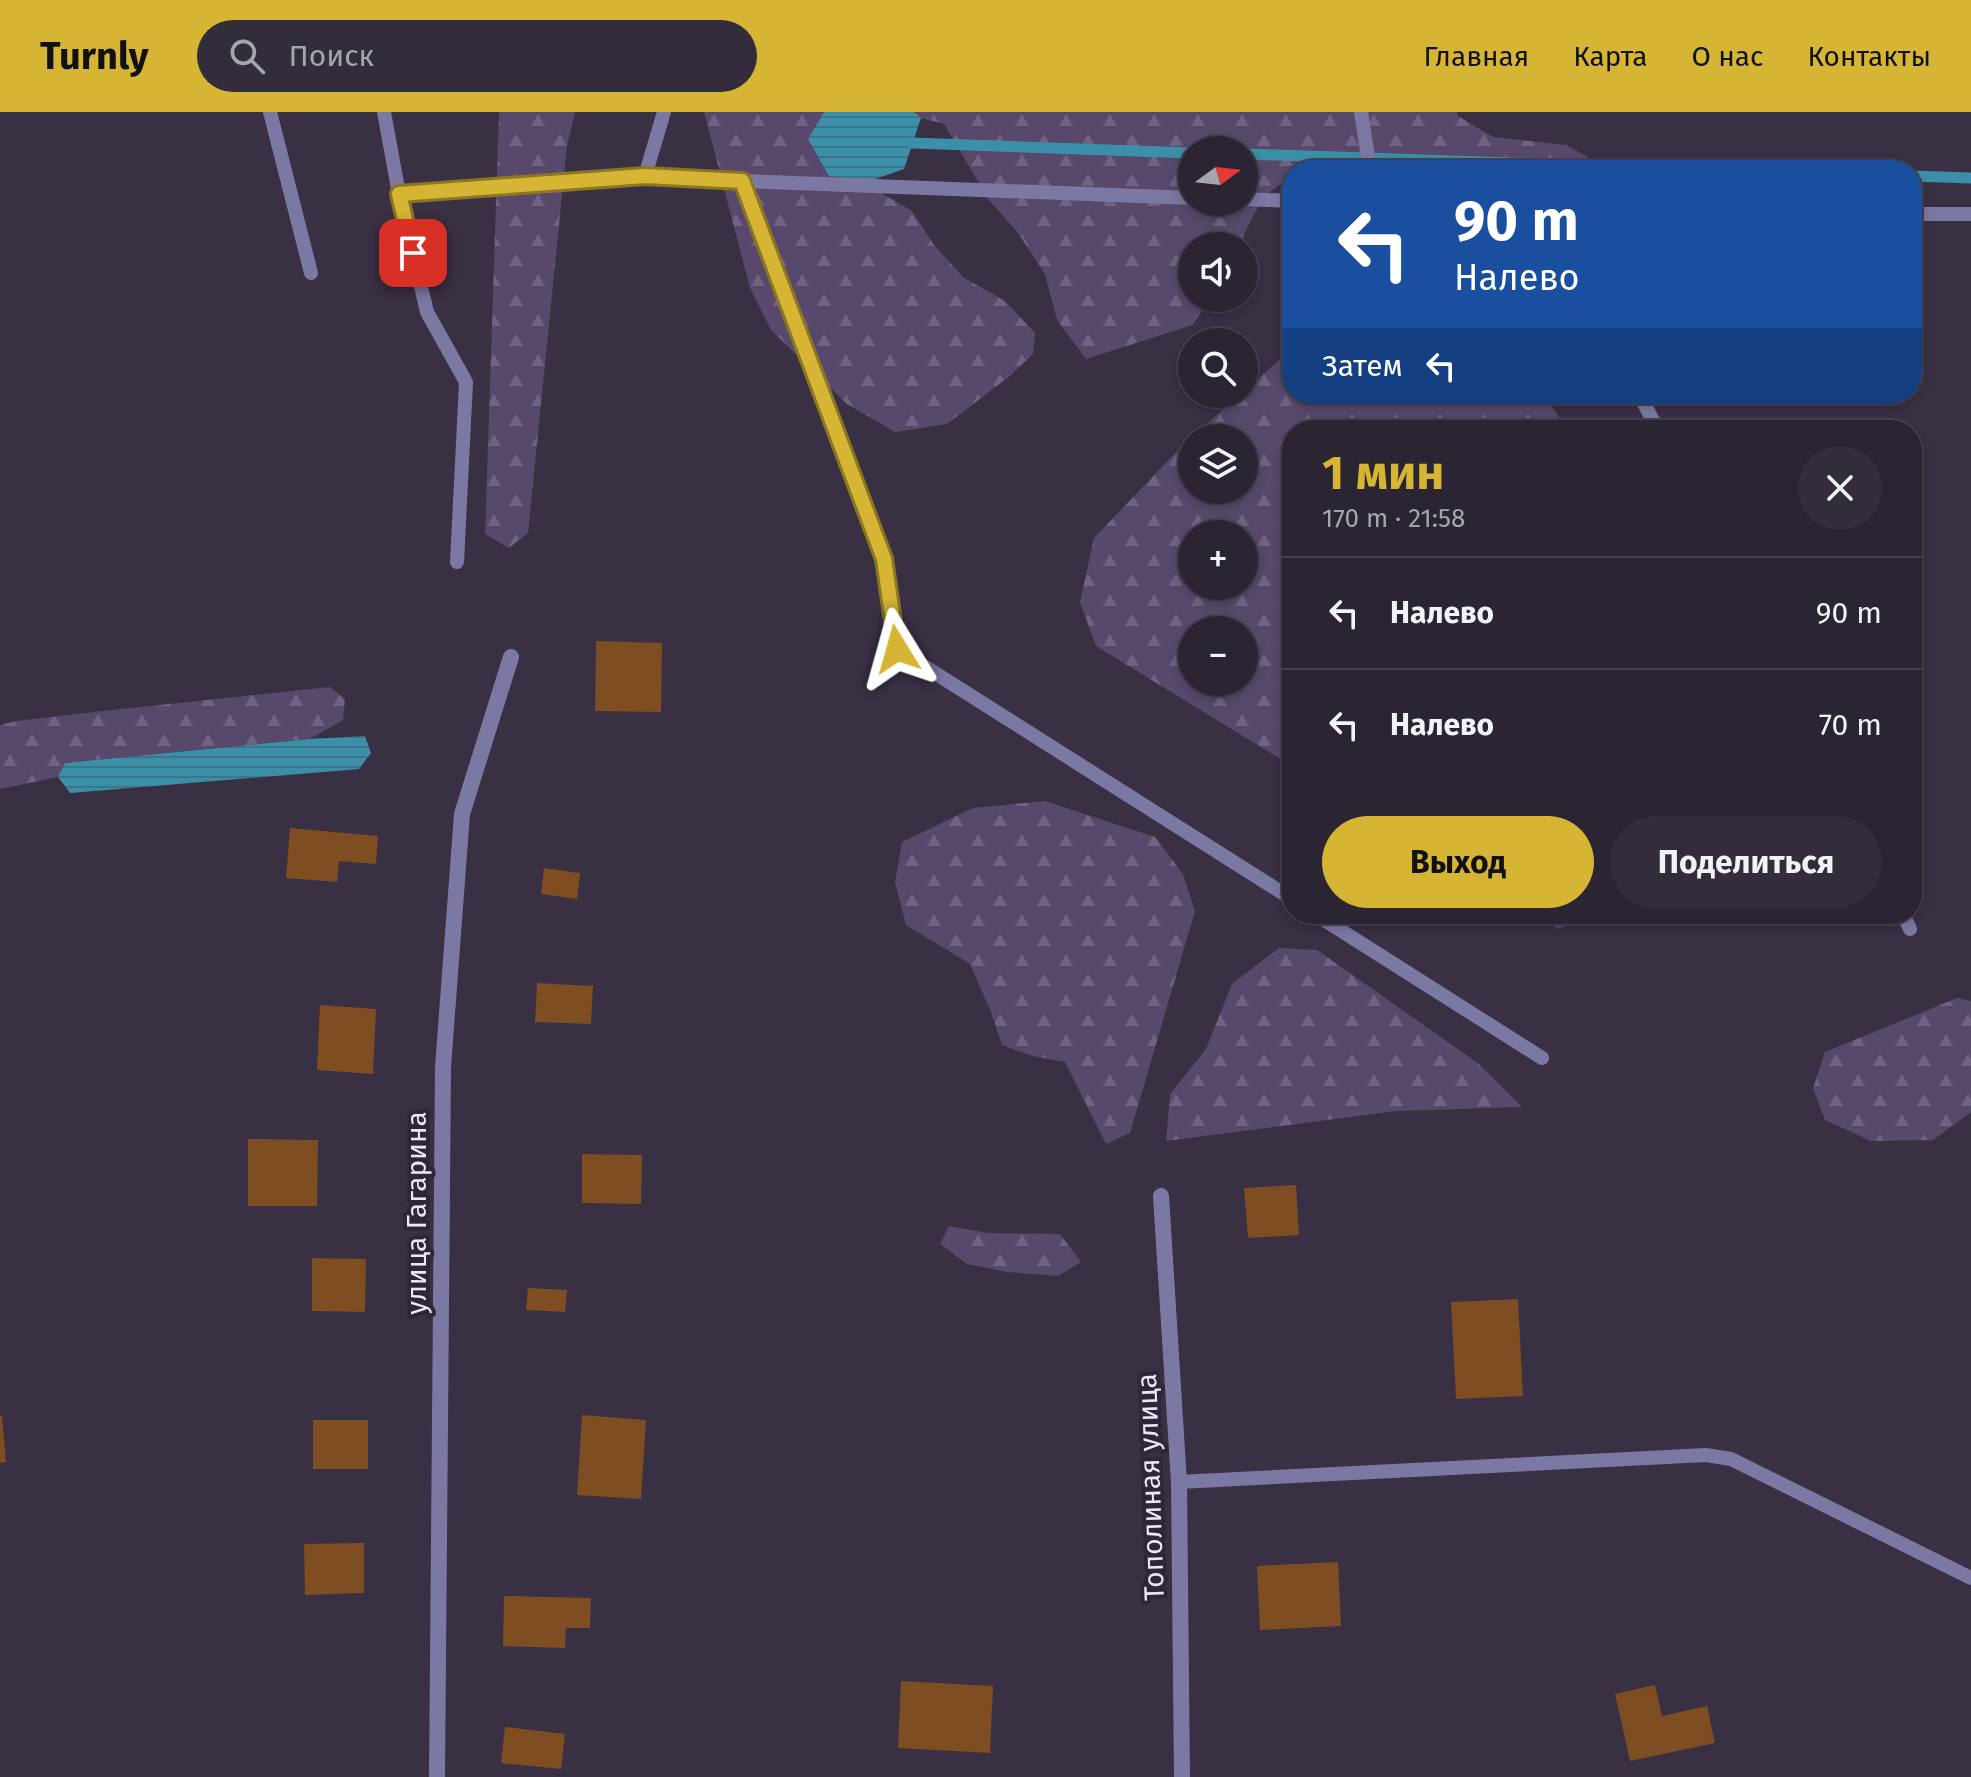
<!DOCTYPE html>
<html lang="ru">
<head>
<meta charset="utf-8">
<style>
	body { margin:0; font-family:"Fira Sans",sans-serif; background:#332c3b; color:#f1f3f6; height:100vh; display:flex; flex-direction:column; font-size:30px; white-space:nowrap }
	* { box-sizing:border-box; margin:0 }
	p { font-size:26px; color:#a6a4ac }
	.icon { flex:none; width:44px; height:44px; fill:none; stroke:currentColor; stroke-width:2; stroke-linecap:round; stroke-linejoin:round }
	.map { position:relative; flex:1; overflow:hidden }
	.drawer { position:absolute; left:1282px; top:308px; width:640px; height:504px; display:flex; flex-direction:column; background:#2b2433; border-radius:32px; box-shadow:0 4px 12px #0003,0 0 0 2px #47414e }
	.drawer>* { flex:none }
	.hud { position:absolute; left:1282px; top:48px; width:640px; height:244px; border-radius:32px; box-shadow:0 4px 12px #0003,0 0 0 2px #47414e; background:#1a4fa0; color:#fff; overflow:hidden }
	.needle { width:52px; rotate:75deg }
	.controls { position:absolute; left:1178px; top:24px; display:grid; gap:16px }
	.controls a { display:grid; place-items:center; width:80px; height:80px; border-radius:50%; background:#2b2433; box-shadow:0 4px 12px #0003,0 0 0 2px #47414e; font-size:40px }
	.pin { position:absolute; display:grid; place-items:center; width:68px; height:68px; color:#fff; margin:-34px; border-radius:16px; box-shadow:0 4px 12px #0006 }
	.me { position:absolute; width:88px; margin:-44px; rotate:352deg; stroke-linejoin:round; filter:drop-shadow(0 0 6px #0008) }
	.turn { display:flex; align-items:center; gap:28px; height:168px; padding:0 40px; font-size:36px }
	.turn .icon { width:104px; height:104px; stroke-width:2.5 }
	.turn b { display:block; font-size:56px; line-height:68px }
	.then { display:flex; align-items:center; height:76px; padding:0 40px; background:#0003; gap:16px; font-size:30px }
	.round { display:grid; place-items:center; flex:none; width:84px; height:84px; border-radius:42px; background:#332c3b }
	.head { display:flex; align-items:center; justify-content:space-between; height:136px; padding:0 40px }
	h1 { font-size:48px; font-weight:700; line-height:60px; color:#d6b534 }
	.cta { display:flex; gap:16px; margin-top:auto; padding:16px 40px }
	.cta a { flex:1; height:92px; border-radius:48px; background:#d6b534; color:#111; font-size:32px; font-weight:700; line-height:92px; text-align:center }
	.cta a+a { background:#332c3b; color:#f1f3f6 }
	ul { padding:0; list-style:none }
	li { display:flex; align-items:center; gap:24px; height:112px; padding:0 40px; border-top:2px solid #47414e }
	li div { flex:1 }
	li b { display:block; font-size:30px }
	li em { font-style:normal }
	header { display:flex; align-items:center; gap:48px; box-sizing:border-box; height:112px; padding:0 40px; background:#d6b534; color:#111 }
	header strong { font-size:38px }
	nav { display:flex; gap:44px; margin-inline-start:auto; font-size:28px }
	.search { width:560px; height:72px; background:#332c3b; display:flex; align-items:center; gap:20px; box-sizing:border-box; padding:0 28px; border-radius:44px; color:#a6a4ac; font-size:30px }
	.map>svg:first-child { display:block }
</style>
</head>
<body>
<header>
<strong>Turnly</strong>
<div class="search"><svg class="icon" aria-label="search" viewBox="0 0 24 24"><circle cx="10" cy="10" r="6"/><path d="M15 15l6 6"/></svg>Поиск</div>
<nav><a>Главная</a><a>Карта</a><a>О нас</a><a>Контакты</a></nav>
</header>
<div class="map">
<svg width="1971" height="1665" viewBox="0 0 1971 1665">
	<defs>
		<pattern id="forest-firs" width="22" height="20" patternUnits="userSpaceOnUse" patternTransform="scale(2)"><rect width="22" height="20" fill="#58486c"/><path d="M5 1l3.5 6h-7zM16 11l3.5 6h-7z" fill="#706282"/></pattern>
		<pattern id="water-rules" width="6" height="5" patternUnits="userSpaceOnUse" patternTransform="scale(2)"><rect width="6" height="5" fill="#3b8fa8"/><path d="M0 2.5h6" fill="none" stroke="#3f7587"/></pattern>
	</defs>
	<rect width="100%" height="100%" fill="#393044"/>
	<!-- forest -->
	<g fill="url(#forest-firs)" fill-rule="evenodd">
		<path d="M499 0H575L567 34 528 421 509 436 485 422Z"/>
		<path d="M704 0H824L808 27 864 71 912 99 934 133 963 165 1005 189 1035 221 1033 242 1010 264 947 312 895 320 847 292 771 218 750 176Z"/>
		<path d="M914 0H1457L1458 4 1493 25 1566 33 1588 45 1584 58H1292V68C1262 75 1251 109 1239 134H1192V186H1211L1192 213 1086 247 1057 208 1045 162 1018 121 989 88 944 12 921 6ZM1192 38H1244V90H1192Z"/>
		<path d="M1292 237V282H1543L1568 318H1292V654L1096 534 1080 490 1094 426 1184 332 1241 282H1244V279ZM1192 326H1244V378H1192ZM1192 422H1244V474H1192ZM1244 518V570H1192V518Z"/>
		<path d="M330 575 345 587 343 608 310 627 66 651 58 665 0 677V613L16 609 103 599Z"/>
		<path d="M1045 689 1155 725 1183 762 1195 799 1130 1021 1106 1032 1065 950 1033 944 1002 933 991 900 970 852 906 813 895 770 902 730 973 696Z"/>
		<path d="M1534 802H1588L1558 817Z"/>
		<path d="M1279 836 1317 838 1479 952 1522 995 1396 999 1166 1029 1170 982 1206 937 1232 872Z"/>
		<path d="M1957 886 1971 889V1000L1933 1028 1871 1029 1825 1008 1813 976 1825 940Z"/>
		<path d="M949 1114 988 1121 1060 1122 1081 1150 1058 1164 1007 1160 967 1152 940 1132Z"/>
	</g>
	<!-- water -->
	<g fill="url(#water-rules)">
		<path d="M824 0H914L921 6 904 57 864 71 829 64 808 27Z"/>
		<path d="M365 624 371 641 359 657 70 681 58 665 65 651 310 627Z"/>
	</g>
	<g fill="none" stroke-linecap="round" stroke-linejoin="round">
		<!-- stream -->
		<g stroke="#3b8fa8" stroke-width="11">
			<path d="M912 31 1192 41"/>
			<path d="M1244 42 1722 58"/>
			<path d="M1912 64 1971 66"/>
		</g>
	</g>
	<!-- building -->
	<g fill="#7e4d21">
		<path d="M596 529 662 531 661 600 595 599Z"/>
		<path d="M290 716 378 724 376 752 339 749 337 770 286 766Z"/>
		<path d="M544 756 580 761 577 787 541 782Z"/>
		<path d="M537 871 593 874 591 912 535 910Z"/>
		<path d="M320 893 376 897 373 962 317 958Z"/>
		<path d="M248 1027 318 1028 317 1094H248Z"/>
		<path d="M582 1042 642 1043 641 1092 582 1091Z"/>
		<path d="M1296 1073 1299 1123 1248 1126 1244 1076Z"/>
		<path d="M312 1146 366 1147 365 1200 312 1199Z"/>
		<path d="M528 1176 567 1178 565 1200 526 1198Z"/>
		<path d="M1518 1187 1523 1284 1456 1287 1451 1190Z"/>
		<path d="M582 1303 646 1308 641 1387 577 1383Z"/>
		<path d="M0 1304H2L6 1350 0 1351Z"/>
		<rect x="313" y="1308" width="55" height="49"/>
		<path d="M364 1431V1481L305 1483 304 1432Z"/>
		<path d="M1338 1450 1341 1514 1260 1518 1257 1454Z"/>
		<path d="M504 1484 591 1486 590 1516H566L565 1536 503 1534Z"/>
		<path d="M901 1569 993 1574 990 1641 898 1636Z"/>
		<path d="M1655 1573 1662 1604 1707 1594 1715 1631 1630 1649 1615 1582Z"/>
		<path d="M505 1615 565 1622 561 1657 501 1651Z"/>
	</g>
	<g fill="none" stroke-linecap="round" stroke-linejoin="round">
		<!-- lane -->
		<g stroke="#7c78a4" stroke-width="14">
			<path d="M270 0 311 161"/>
			<path d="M384 0 399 82"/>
			<path d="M664 0 645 64 742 69"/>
			<path d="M1361 0 1370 58"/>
			<path d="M1192 86 742 69 884 447 897 537 1292 787"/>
			<path d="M1244 87 1292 89"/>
			<path d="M1912 102H1971"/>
			<path d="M1639 282 1658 318"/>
			<path d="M457 450 466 270 427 200 399 82 645 64"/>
			<path d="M1315 802 1542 946"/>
			<path d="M1903 802 1910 817"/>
			<path d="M1179 1370 1706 1343 1731 1347 1971 1466"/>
		</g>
		<!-- street -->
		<g stroke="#7c78a4" stroke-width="16">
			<path d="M1161 1084 1179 1370 1182 1665"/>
			<path d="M437 1665 443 955 462 702 511 545"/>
		</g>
	</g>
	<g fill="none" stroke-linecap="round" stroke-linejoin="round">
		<!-- route casing -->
		<g stroke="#8b7622" stroke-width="20">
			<path id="route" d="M413 141 399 82 645 64 742 69 884 447 897 537"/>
		</g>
		<!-- route -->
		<use href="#route" stroke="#d6b534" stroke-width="14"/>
	</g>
	<g text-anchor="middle" stroke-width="8" stroke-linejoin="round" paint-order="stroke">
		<!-- street labels -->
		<g font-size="28" fill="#ece7f4" stroke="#2f263a">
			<text transform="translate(416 1101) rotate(-90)" y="10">улица Гагарина</text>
			<text transform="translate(1150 1375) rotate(-92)" y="10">Тополиная улица</text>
		</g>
	</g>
</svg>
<div class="controls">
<a><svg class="needle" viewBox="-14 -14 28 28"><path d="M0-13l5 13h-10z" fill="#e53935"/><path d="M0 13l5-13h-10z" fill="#a6a4ac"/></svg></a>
<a><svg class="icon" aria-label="sound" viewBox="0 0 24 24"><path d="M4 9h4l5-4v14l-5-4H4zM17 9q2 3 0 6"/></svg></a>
<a><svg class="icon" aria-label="search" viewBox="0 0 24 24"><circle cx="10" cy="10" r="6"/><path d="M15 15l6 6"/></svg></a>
<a><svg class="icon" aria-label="layers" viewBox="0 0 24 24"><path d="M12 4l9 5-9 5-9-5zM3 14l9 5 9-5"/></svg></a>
<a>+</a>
<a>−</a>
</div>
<div class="pin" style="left:413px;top:141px;background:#d93025"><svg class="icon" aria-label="arrive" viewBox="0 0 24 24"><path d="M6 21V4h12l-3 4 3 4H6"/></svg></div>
<svg class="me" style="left:897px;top:537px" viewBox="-20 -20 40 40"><path d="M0-17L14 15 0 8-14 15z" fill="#d6b534" stroke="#fff" stroke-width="4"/></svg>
<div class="hud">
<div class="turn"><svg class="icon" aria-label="left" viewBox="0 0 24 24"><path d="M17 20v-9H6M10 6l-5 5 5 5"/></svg><div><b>90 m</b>Налево</div></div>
<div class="then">Затем<svg class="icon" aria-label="left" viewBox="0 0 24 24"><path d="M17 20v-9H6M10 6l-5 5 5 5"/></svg></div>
</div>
<section class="drawer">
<div class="head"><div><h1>1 мин</h1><p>170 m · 21:58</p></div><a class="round"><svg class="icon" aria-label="close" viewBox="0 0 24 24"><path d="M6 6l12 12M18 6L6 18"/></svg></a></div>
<ul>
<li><svg class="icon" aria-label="left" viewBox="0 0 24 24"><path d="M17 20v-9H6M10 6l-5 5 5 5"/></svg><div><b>Налево</b></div><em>90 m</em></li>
<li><svg class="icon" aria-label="left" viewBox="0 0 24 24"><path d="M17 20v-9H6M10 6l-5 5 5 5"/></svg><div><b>Налево</b></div><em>70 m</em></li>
</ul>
<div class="cta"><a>Выход</a><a>Поделиться</a></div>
</section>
</div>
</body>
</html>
